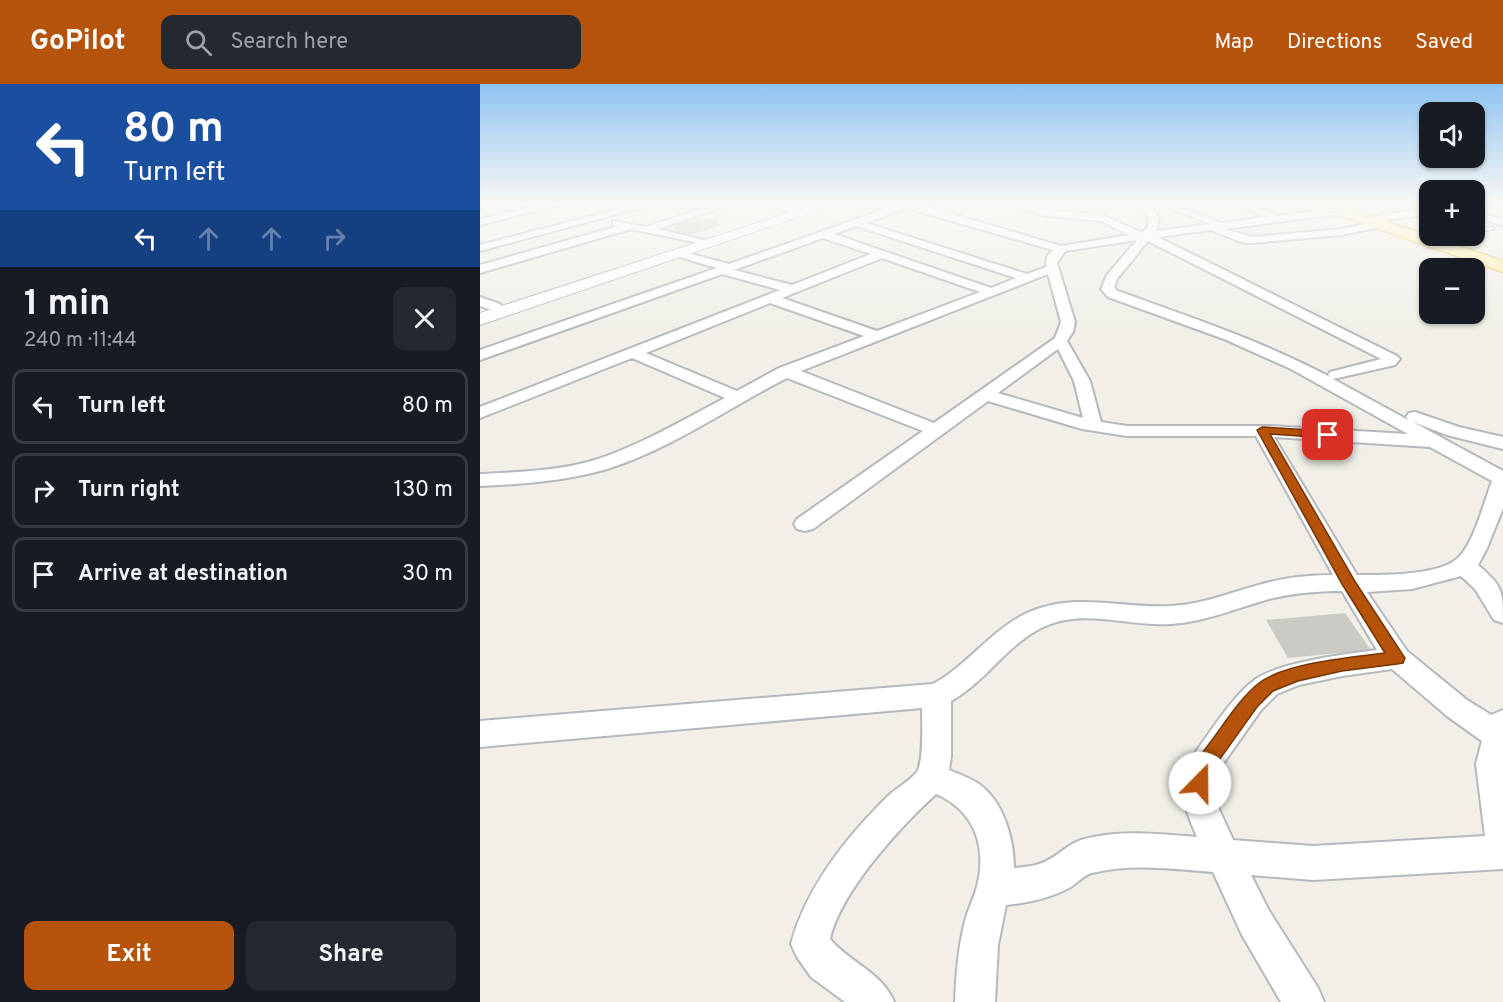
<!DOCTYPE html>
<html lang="en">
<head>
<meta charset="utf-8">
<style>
	body { margin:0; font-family:Overpass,sans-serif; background:#242831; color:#f1f3f6; height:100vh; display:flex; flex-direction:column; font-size:22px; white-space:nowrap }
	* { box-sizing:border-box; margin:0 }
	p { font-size:20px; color:#9ea1a6 }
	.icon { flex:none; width:33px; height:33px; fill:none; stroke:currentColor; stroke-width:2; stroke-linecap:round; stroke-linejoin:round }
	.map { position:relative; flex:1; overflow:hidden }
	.panel { display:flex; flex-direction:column; background:#171b24; width:480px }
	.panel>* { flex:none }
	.guide { background:#1a4fa0; color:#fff; overflow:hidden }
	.fabs { position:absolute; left:939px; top:18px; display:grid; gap:12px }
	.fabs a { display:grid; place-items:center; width:66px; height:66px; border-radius:12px; background:#171b24; box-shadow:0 2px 4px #0004; font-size:30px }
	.pin { position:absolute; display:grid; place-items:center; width:51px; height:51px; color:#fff; margin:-26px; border-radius:12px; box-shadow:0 3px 9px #0006 }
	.me { position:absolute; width:66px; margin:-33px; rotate:22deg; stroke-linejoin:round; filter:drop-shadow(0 0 4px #0008) }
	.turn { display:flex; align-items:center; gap:21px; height:126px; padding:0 24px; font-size:27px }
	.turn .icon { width:78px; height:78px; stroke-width:2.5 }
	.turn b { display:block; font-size:42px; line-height:51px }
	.lanes { display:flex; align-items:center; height:57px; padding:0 24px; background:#0003; justify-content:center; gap:30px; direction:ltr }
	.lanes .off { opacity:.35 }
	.round { display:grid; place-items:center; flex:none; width:63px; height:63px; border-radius:12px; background:#242831 }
	.head { display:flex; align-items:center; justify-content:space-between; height:102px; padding:0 24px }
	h1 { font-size:36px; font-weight:700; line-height:45px }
	.primary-button { display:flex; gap:12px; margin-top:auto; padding:12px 24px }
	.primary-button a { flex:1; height:69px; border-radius:12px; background:#b45309; color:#fff; font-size:24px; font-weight:700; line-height:69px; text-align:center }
	.primary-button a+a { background:#242831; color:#f1f3f6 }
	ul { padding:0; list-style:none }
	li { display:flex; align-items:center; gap:18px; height:75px; margin:0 12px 9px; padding:0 12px; border:3px solid #363941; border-radius:12px }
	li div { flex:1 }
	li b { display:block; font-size:22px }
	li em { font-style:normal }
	header { display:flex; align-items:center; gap:36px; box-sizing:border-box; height:84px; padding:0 30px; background:#b45309; color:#fff }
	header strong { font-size:28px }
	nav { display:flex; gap:33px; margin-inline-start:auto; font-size:21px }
	.search { width:420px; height:54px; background:#242831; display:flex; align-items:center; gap:15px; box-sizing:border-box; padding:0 21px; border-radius:12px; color:#9ea1a6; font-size:22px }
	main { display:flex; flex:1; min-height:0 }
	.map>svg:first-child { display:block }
</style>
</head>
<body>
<header>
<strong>GoPilot</strong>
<div class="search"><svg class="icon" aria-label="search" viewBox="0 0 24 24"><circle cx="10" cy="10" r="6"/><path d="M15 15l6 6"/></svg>Search here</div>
<nav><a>Map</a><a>Directions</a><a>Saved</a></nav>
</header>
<main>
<section class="panel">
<div class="guide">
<div class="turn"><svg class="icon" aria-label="left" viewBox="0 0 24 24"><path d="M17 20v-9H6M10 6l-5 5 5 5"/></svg><div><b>80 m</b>Turn left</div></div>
<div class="lanes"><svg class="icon" aria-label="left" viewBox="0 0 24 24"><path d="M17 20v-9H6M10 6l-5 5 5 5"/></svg><svg class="icon off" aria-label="ahead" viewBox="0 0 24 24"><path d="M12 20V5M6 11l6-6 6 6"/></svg><svg class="icon off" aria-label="ahead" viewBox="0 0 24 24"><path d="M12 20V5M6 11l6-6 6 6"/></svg><svg class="icon off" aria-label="right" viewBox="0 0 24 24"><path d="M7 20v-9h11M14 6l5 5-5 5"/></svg></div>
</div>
<div class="head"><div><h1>1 min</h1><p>240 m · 11:44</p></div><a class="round"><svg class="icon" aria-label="close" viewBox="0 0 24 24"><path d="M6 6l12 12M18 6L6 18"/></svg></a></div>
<ul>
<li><svg class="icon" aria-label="left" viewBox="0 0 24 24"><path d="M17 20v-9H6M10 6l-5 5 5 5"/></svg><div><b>Turn left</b></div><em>80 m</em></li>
<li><svg class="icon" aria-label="right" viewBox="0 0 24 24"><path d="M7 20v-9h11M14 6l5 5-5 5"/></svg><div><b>Turn right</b></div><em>130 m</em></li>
<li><svg class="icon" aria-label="arrive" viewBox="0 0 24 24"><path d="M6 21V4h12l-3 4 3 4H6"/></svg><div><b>Arrive at destination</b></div><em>30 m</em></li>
</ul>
<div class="primary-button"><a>Exit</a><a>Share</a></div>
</section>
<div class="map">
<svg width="1023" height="918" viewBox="0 0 1023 918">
	<rect width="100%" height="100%" fill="#f1efe8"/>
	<!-- building -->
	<g fill="#cccac5">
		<path d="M215 134 236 135 239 136 237 139 246 140 213 150H203L193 145 197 140Z"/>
		<path d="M865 529 891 566 808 574 786 536Z"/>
	</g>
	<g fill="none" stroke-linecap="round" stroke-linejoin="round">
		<!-- lane casing -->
		<g stroke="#b5b8bc" stroke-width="3">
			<g id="lane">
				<path d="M1014 143V145L994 149V145Z"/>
				<path d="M953 152H964L961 154Z"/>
			</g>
		</g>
		<!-- street casing -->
		<g stroke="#b5b8bc" stroke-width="4">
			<g id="street">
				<path d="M0 119H10L0 124Z"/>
				<path d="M67 119H85L0 141V135Z"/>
				<path d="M162 119H178L0 167V161Z"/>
				<path d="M239 119H254L178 145 224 156V160L151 145 0 189V181L138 142 133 141V137L166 143Z"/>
				<path d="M274 119H293L322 127 317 130Z"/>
				<path d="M416 119H436L581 162 649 151 621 137 567 132 523 119H540L567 126 623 131 662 149 667 144 669 135 661 119H670L679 135 676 147 730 140 678 119H692L741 139 785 133 754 119H767L797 132 859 124 864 127 859 130 745 145 771 153 862 145 900 137 895 134 900 131 950 124V130L900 137 905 140 904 142 862 151 771 159 761 158 731 146 678 153 917 272 920 275 915 281 853 295 928 336 926 333 929 329 935 328 979 343 1023 353V365L967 351 933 338 1023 387V424L1007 464 998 481C1023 502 1023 507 1023 539L1014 536 995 505 981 492 932 505 887 508 927 567 987 616 1011 631 1023 626V785L833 796 771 791 788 825 838 904 844 918H801L762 851 733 788C692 785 652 779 612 789 603 791 597 800 589 804 570 814 548 819 526 821L518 861 515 918H475C476 892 478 866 484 841 487 828 492 818 496 806 508 766 496 727 456 710 420 743 361 807 350 855 370 879 402 888 414 918H365L331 893 317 873 311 860C326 804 364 756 405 715 414 705 429 698 437 688 444 677 442 638 442 624L0 663V637L453 600C488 581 511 546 547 529 595 507 642 525 692 522 726 520 757 506 790 498 810 493 831 491 853 491L776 352H647L602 345 508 317 333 445 325 447 317 445 314 440 317 435 443 347 307 294C248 324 191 365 127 385 86 397 43 400 0 402V390C38 388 79 387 115 376 161 361 203 336 245 314L152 274 0 334V323L300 206 242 190 0 276V266L237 184 196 172V168L200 167 249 180 417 121ZM427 124 573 166 567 173 566 183 547 190 386 139ZM376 142 536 194 511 204 354 150ZM343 154 391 170 312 201 254 186ZM657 156 627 191 621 205 628 213 744 255 811 285 928 350 790 342H647L621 338 610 297 587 257 593 248 595 238 577 179 585 167ZM668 157 901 275 850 288 848 291 850 293C782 257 710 233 638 207L634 204 637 195ZM402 174 500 208 397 247 302 214ZM568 190 581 238 575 254 454 339 321 287ZM290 219 384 252 299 284 257 307 166 269ZM578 265 594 297 603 334 518 309ZM794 353 950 363 1012 397C1004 418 994 459 978 474 959 492 901 491 877 491ZM862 507 897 566C866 570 801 578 776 595 752 612 730 649 712 673 697 706 704 722 717 753 679 750 639 745 601 756 589 760 581 769 570 775 559 782 546 783 534 784 534 756 524 718 499 700 490 694 479 690 469 686L471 672V617C507 597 530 556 568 541 607 525 651 543 691 540 725 538 757 524 789 515 813 509 837 507 862 507ZM912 585 967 632 1002 657 996 680 1005 752 833 762 753 756 734 714 738 687 781 626 797 610 819 601 862 592Z"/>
				<path d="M994 127 1023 135V141L994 133Z"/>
				<path d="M0 213 20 220 22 223 15 227 0 222Z"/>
			</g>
		</g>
		<!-- secondary casing -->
		<g stroke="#b6babf" stroke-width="2">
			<path id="secondary" d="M339 119H359L0 241V229Z"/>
		</g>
		<!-- primary casing -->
		<g stroke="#f2c960" stroke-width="3">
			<path id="primary" d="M831 119H852L1023 177V188L833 122Z"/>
		</g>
		<!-- lane -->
		<use href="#lane" fill="#fff" fill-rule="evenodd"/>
		<!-- street -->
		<use href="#street" fill="#fff" fill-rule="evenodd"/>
		<!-- secondary -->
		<use href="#secondary" fill="#fff" fill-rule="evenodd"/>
		<!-- primary -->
		<use href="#primary" fill="#fff2af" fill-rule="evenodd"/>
	</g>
	<!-- sky -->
	<linearGradient id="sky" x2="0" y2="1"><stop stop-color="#8fc3f1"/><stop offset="0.48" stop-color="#f9f8f5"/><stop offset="1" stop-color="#f9f8f5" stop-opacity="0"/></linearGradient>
	<rect width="1023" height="248" fill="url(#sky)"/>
	<!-- route -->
	<path fill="#b45309" stroke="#753606" stroke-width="1.5" d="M782 343 848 347 854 351 848 354 790 350 876 499 925 574 923 579 917 580 862 587 818 597 793 607 777 623 732 686 727 705 720 707 714 705C706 688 719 673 729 660 745 639 759 615 779 599 805 579 872 573 905 569L862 500 777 346Z"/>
</svg>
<div class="fabs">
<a><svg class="icon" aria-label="sound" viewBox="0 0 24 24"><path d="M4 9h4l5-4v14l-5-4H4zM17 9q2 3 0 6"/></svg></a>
<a>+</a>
<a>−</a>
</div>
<div class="pin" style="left:848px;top:351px;background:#d93025"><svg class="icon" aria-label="arrive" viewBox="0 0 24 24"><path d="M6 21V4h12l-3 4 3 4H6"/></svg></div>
<svg class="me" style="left:720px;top:699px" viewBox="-20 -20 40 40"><circle r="19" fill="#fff"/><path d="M0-13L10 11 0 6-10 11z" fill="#b45309"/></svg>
</div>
</main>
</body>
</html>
